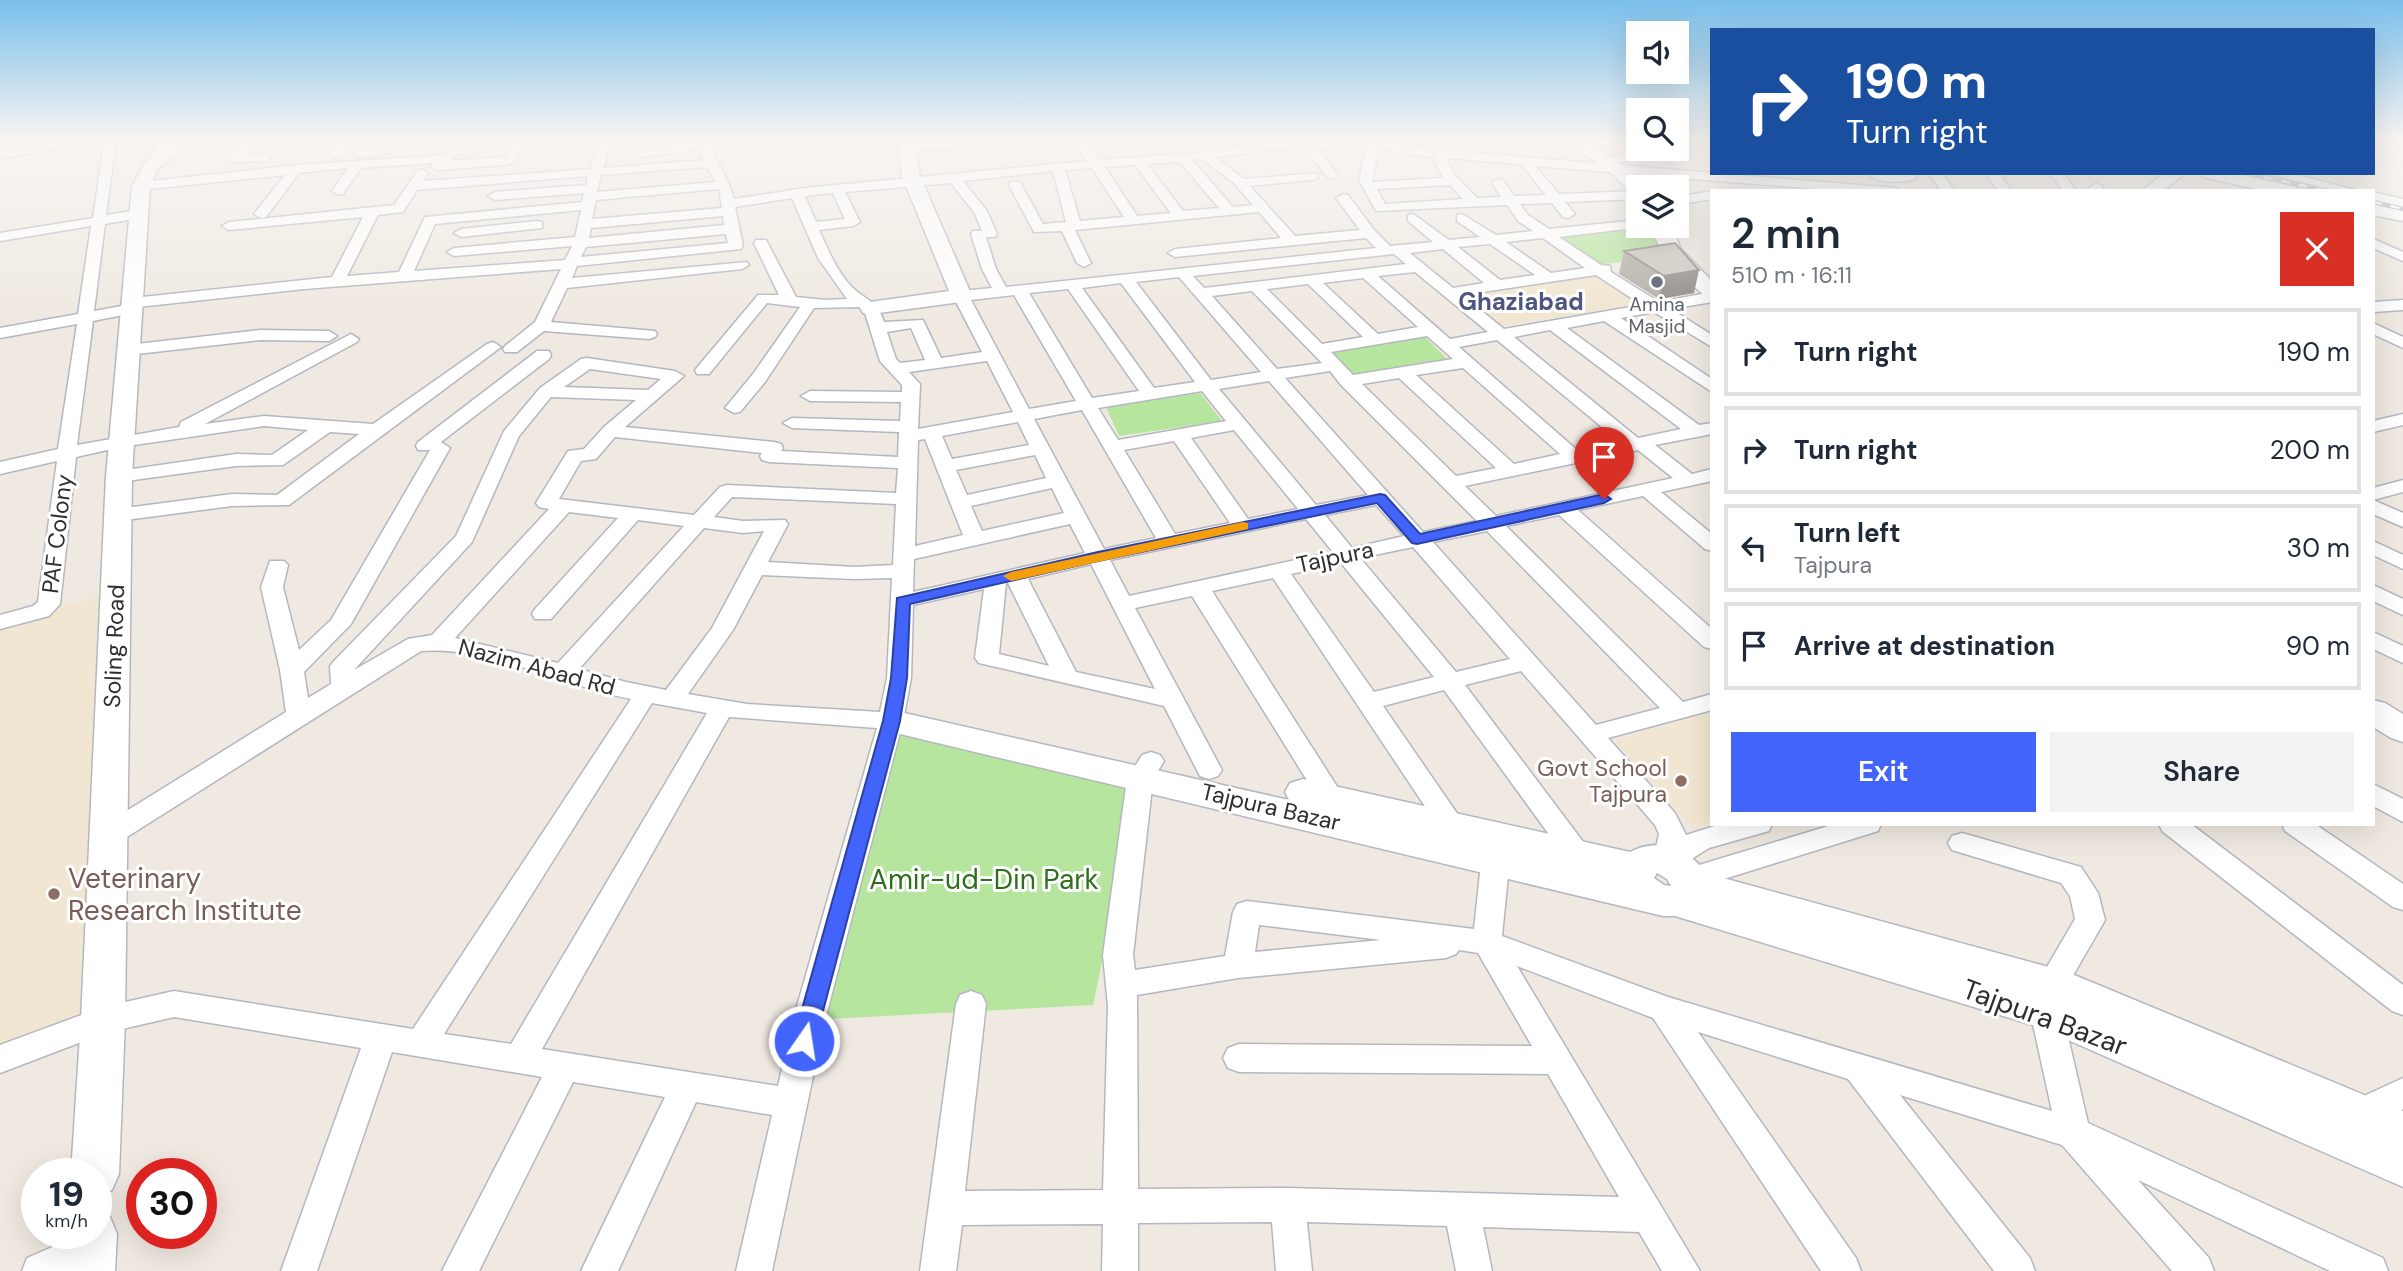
<!DOCTYPE html>
<html lang="en">
<head>
<meta charset="utf-8">
<style>
	body { margin:0; font-family:"DM Sans",sans-serif; background:#f2f2f3; color:#1f2937; height:100vh; display:flex; flex-direction:column; font-size:26px; white-space:nowrap }
	* { box-sizing:border-box; margin:0 }
	p { font-size:23px; color:#747a83 }
	.icon { flex:none; width:38px; height:38px; fill:none; stroke:currentColor; stroke-width:2; stroke-linecap:round; stroke-linejoin:round }
	.map { position:relative; flex:1; overflow:hidden }
	.details { position:absolute; left:1710px; top:189px; width:665px; height:637px; display:flex; flex-direction:column; background:#fff; border-radius:0px; box-shadow:0 7px 28px #0002 }
	.details>* { flex:none }
	.guide { position:absolute; left:1710px; top:28px; width:665px; height:147px; border-radius:0px; box-shadow:0 7px 28px #0002; background:#1a4fa0; color:#fff; overflow:hidden }
	.tools { position:absolute; left:1626px; top:21px; display:grid; gap:14px }
	.tools a { display:grid; place-items:center; width:63px; height:63px; border-radius:0px; background:#fff; box-shadow:0 7px 28px #0002; font-size:35px }
	.speed { position:absolute; left:21px; top:1158px; display:flex; gap:14px; font-size:35px; font-weight:700; text-align:center }
	.speed>* { display:grid; place-content:center; width:91px; height:91px; border-radius:50%; background:#fff; box-shadow:0 7px 28px #0002; line-height:1 }
	.speed small { font-size:18px; font-weight:400 }
	.speed .limit { border:10px solid #d22; background:#fff; color:#111 }
	.pin { position:absolute; display:grid; place-items:center; width:60px; height:60px; color:#fff; margin:-72px -30px; border-radius:50% 50% 50% 0; rotate:-45deg; box-shadow:0 0 7px #0007 }
	.pin .icon { rotate:45deg }
	.me { position:absolute; width:77px; margin:-38px; rotate:13deg; stroke-linejoin:round; filter:drop-shadow(0 0 5px #0008) }
	.turn { display:flex; align-items:center; gap:24px; height:147px; padding:0 21px; font-size:32px }
	.turn .icon { width:91px; height:91px; stroke-width:2.5 }
	.turn b { display:block; font-size:49px; line-height:60px }
	.round { display:grid; place-items:center; flex:none; width:74px; height:74px; border-radius:0px; background:#f2f2f3 }
	.headline { display:flex; align-items:center; justify-content:space-between; height:119px; padding:0 21px }
	h1 { font-size:42px; font-weight:600; line-height:52px }
	.action { display:flex; gap:14px; margin-top:auto; padding:14px 21px }
	.action a { flex:1; height:80px; border-radius:0px; background:#4264fb; color:#fff; font-size:28px; font-weight:600; line-height:80px; text-align:center }
	.action a+a { background:#f2f2f3; color:#1f2937 }
	ul { padding:0; list-style:none }
	li { display:flex; align-items:center; gap:21px; height:88px; margin:0 14px 10px; padding:0 7px; border:4px solid #e0e1e3; border-radius:0px }
	li div { flex:1 }
	li b { display:block; font-size:26px }
	li em { font-style:normal }
	.map>svg:first-child { display:block }
</style>
</head>
<body>
<div class="map">
<svg width="2403" height="1271" viewBox="0 0 2403 1271">
	<rect width="100%" height="100%" fill="#efe9e1"/>
	<!-- education -->
	<g fill="#f0e6d1">
		<path d="M1593 273 1642 304 1500 326 1465 295Z"/>
		<path d="M116 592 103 1020 0 1059V622Z"/>
		<path d="M1711 712V823L1693 829 1614 740Z"/>
	</g>
	<!-- green -->
	<g fill="#b6e59e">
		<path d="M1651 226 1663 256 1598 265 1559 236Z"/>
		<path d="M1423 335 1447 359 1352 374 1331 351Z"/>
		<path d="M1200 393 1222 421 1119 436 1106 407Z"/>
		<path d="M891 721 1140 779 1093 1005 809 1020Z"/>
	</g>
	<g fill="none" stroke-linecap="round" stroke-linejoin="round">
		<!-- street casing -->
		<g stroke="#b4b7c1" stroke-width="3">
			<g id="street">
				<path d="M75 140H116L106 215 139 210 146 214 139 218 105 224 94 311 127 305 128 300 133 298 332 277 363 217 229 230 222 226 229 222 394 205 418 170 422 169 428 173 423 181 590 169 601 140H613L603 168 703 160 699 150 641 157 635 153 641 149 710 140C713 162 729 177 734 199L805 188 1086 161 1074 140H1086L1099 160 1183 154 1305 140H1374L1376 142 1438 150 1896 188 1897 191H1841L1535 166 1559 194 1638 191V199L1565 202 1575 214 1568 218 1563 217 1552 203 1520 204 1528 215 1549 229 1638 220V226L1643 227 1559 237 1601 265 1610 266 1611 272 1659 302 1712 292V302L1671 309 1712 335V347L1654 312 1621 318 1712 379V392L1604 321 1567 328 1699 425 1712 423V434L1655 445 1692 474 1712 469V481L1661 492 1712 534V551L1705 549 1643 496 1578 510 1712 629V649L1704 647 1559 515 1506 526 1683 702 1712 694V710L1608 738 1675 813 1686 835 1721 824H1772L1769 831 1709 848 1677 868 1667 871 1657 868 1653 861 1659 834 1655 825 1521 671 1465 685 1593 855 1589 862 1579 865 1569 862 1444 690 1383 706 1465 825 1462 832 1452 835 1442 832 1273 578 1212 591 1345 799 1341 806 1332 808 1323 806 1192 596 1135 608 1222 770 1218 776 1209 779 1200 776 1164 706 979 663 975 658 984 589 913 605 911 678 903 721 825 1020 772 1271H736L772 1115 696 1102 618 1271H581L665 1097 573 1082 479 1271H442L542 1077 392 1052 317 1271H281L361 1048 174 1017 105 1033 0 1073V1045L103 1007 174 991 413 1029 631 699C566 687 486 645 421 651L119 842 109 845 99 842 95 835 99 828 286 712 280 670 261 587 270 561H284L288 565 283 587 299 650 331 620 430 450H418L416 446 418 442 537 351H549L551 355 549 359 441 442 450 448 351 624 304 672 308 698 331 684 330 666 334 661 456 536 504 431 540 388 581 359 587 358 675 371 684 376 625 427 774 442 781 444 783 448 781 451 898 457 899 432 792 428 783 423 792 418 900 421 901 402 810 401 801 396 810 391 902 392V385L880 361 864 310 859 307 814 308 765 382 740 412 734 413 725 408 753 374 800 307 767 303 709 374H697L695 370 758 295H779L754 243 756 240H766L796 297 825 300 847 299 818 258 792 198 735 207 743 246 741 249 577 266 572 278 747 262 749 265 742 269 567 288 551 322 655 331 657 334 655 337 649 339 544 331 517 352H505L503 349 505 346 535 322 561 269 304 289 138 307V312L93 321 77 445 179 427 181 422 351 334 359 339 357 342 205 424 264 416 373 424 487 344 493 342 501 347 289 505 232 506 118 521 111 519 108 515 111 511 118 509 232 494 277 495 359 434 330 432 283 465 236 466 119 482 109 476 112 472 236 454 272 455 308 430 264 426 121 447 76 457 60 604 49 616 0 629V615L33 606 38 602 57 461 0 474V462L58 449 77 324 0 338V328L78 314 91 226 0 241V233L93 218 104 142 0 158V150ZM1337 145 1366 148 1359 180 1376 211 1507 205 1518 221 1533 231 1496 235 1462 214 1457 215V221L1480 237 1449 240 1413 214 1408 215V221L1433 242 1390 246 1374 230 1348 195 1343 194 1336 198 1360 230 1295 236 1250 186 1313 180 1317 179V173L1244 179 1215 157 1304 147 1328 178 1332 179 1338 175 1316 146ZM1378 150 1433 157 1443 178 1372 182ZM1446 158 1521 164 1546 195 1514 196 1503 180 1498 179 1492 183 1501 197 1477 198 1453 173ZM1202 159 1234 183 1253 205 1233 207 1192 160ZM1180 162 1219 208 1183 211 1147 164ZM1135 165 1171 213 1137 216 1105 167ZM707 167 716 182 597 192 601 175ZM1092 168 1124 217 1080 221 1065 170ZM1053 171 1066 222 1043 224 1020 182H1010L1009 185 1034 232 1062 231 1077 263 1084 267 1091 263 1075 230 1259 212 1281 238 1175 249 1168 253 1175 257 1366 238 1376 248 1006 287 996 269 986 237H995L997 234 987 211 963 181ZM588 176 586 185 495 192 488 196 495 200 584 193 582 202 425 217 399 272 347 276 378 215 403 212 417 190ZM951 183 974 212 982 231H973L971 234 982 269 992 288 961 291 953 296 982 352 941 358 923 320 884 322C876 298 866 302 850 285 836 270 828 249 819 230L853 226 860 222 845 192ZM1450 185 1463 199 1385 204 1377 189ZM719 189 722 208 592 219 596 200ZM833 193 845 219 816 222 805 196ZM581 210 575 237 454 248 447 252 454 256 572 246 565 260 414 271 435 224ZM723 216 724 225 589 238 591 228ZM726 234 728 243 581 257 586 247ZM1543 238 1585 268 1551 273 1506 242ZM1490 244 1535 275 1500 280 1458 247ZM1443 249 1484 283 1453 288 1410 253ZM1394 254 1406 264 1204 288 1193 276ZM1415 272 1488 332 1450 339 1378 276ZM1596 275 1642 305 1504 329 1462 295ZM1179 277 1261 372 1211 380 1136 282ZM1363 278 1418 327 1378 334 1323 283ZM1121 283 1195 382 1154 388 1082 288ZM1308 284 1363 337 1322 344 1267 289ZM1068 289 1139 391 1092 398 1029 293ZM1252 291 1322 363 1277 369 1212 296ZM1014 295 1076 401 1029 409 971 300ZM911 328 925 360 900 363 896 359 887 332ZM1550 330 1681 429 1638 438 1514 337ZM1427 336 1453 359 1353 375 1331 352ZM1497 340 1620 442 1578 451 1459 347ZM987 361 1013 412 918 429 920 384 909 372ZM1463 368 1560 454 1514 464 1416 375ZM590 369 661 379 648 390 564 387ZM1330 371 1341 385 1477 521 1423 532 1285 378ZM1399 378 1496 468 1456 476 1362 384ZM1269 381 1368 495 1316 505 1219 389ZM1202 391 1226 421 1118 440 1098 408ZM551 397 636 400 604 427 584 449 568 451 536 503 539 507 549 509 432 635 408 639 354 670 472 542 519 436ZM1082 410 1156 538 1104 549 1034 419ZM1018 422 1029 445 952 459 942 436ZM1234 430 1298 509 1248 519 1191 438ZM615 437 762 453 760 456 762 460 769 462 898 468 896 493 727 485 720 487 694 515 559 499 581 461 596 459ZM925 439 963 535 915 546 918 440ZM1174 441 1230 523 1175 534 1124 450ZM1638 450 1673 478 1496 516 1465 486ZM1035 455 1046 478 967 495 956 470ZM1052 488 1064 513 982 531 971 506ZM732 497 896 504 893 565 854 567 768 562 788 524 785 520 743 521 714 517ZM1376 505 1404 536 1352 548 1325 515ZM569 512 618 518 535 609 532 614 535 619H551L638 520 684 526 558 663 455 638ZM1306 519 1333 552 1129 596 1110 560ZM1070 524 1085 553 913 592 914 559ZM704 528 743 533 764 531 712 628 666 690 626 682 579 669ZM1487 531 1660 708 1596 725 1433 542ZM1413 547 1510 659 1456 672 1360 558ZM1341 563 1434 677 1374 692 1291 574ZM1091 564 1155 689 1076 672 1028 579ZM762 575 854 579 892 578 887 678 880 712 747 704 688 694 733 630ZM1006 583H1008L1049 666 999 654ZM652 703 707 713 511 1044 444 1034ZM729 717 877 728 793 1020 778 1086 542 1049Z"/>
				<path d="M155 140H167L164 159 158 163 152 159Z"/>
				<path d="M247 140H259L246 155 265 154 271 158 269 161 231 162V156Z"/>
				<path d="M341 140H353L340 157H332L330 154Z"/>
				<path d="M385 140H397L388 154 359 157 353 153 359 149 380 148Z"/>
				<path d="M458 140H470L451 161 506 157 513 140H525L516 161 506 165 436 170 430 166 435 163 361 168 343 194 338 195 332 191 348 168 299 173 266 217 261 218 254 214 285 175 141 190 135 186 141 182 296 165 445 155Z"/>
				<path d="M564 140H576L572 151H564Z"/>
				<path d="M975 140H1031L1025 144 908 152 902 148 908 144Z"/>
				<path d="M1469 140H1539L1533 144 1471 147 1465 143Z"/>
				<path d="M1598 140H1638V141L1581 149 1575 145 1581 141Z"/>
				<path d="M1712 140V145L1676 149V141Z"/>
				<path d="M1656 150 1660 151V157L1618 162 1612 158 1618 154Z"/>
				<path d="M1872 173H1911L1917 177C1908 184 1879 183 1870 176Z"/>
				<path d="M1928 173H1941L1955 191H1942Z"/>
				<path d="M1986 173H1999L2011 191H1998Z"/>
				<path d="M2050 173H2063L2076 191H2063Z"/>
				<path d="M2267 173H2291L2359 191H2335Z"/>
				<path d="M2097 183 2103 187 2100 191H2085Z"/>
				<path d="M1712 191V199L1676 205V197Z"/>
				<path d="M2373 192 2403 199V207L2373 200Z"/>
				<path d="M537 221 542 222V228L461 237 454 233 461 229Z"/>
				<path d="M2373 239 2403 252V261L2373 248Z"/>
				<path d="M2403 300V310L2373 312V302Z"/>
				<path d="M2373 323 2403 337V348L2373 334Z"/>
				<path d="M260 330 329 331 337 336 329 341 260 340 128 355 120 350 128 345Z"/>
				<path d="M2403 414V425L2373 432V421Z"/>
				<path d="M2403 480V492L2373 500V488Z"/>
				<path d="M2373 500 2403 513V527L2373 514Z"/>
				<path d="M2373 541 2403 555V569L2373 555Z"/>
				<path d="M2373 585 2403 599V615L2373 601Z"/>
				<path d="M2373 632 2403 646V663L2373 649Z"/>
				<path d="M1151 752 1160 755 1164 761 1153 779 1133 955 1135 970 1225 956 1233 912 1237 904 1247 901 1474 929 1483 845 1487 838 1497 835 1507 838 1511 845 1502 936 1668 997 2052 1111 2030 1011 2037 984 2075 919 2070 896 2061 883 1952 850 1948 843 1952 836 1962 833 2081 867 2098 893 2105 920 2067 986 2062 1011 2088 1123 2383 1258 2388 1271H2330L2138 1180 2209 1258 2214 1271H2172L2062 1145 1900 1095 2030 1258 2035 1271H1994L1848 1079 1698 1032 1856 1258 1861 1271H1821L1653 1018 1517 966 1700 1271H1662L1639 1232 1483 1227 1492 1271H1456L1447 1226 1307 1222 1312 1271H1276L1272 1222 1138 1223V1271H1102L1103 1224 962 1225 956 1271H920L956 1004 960 995 971 991 982 995 986 1004 965 1191 1103 1190 1108 1006 1103 955 1127 779 1142 755ZM1259 925 1381 940 1255 952ZM1459 950 1478 953 1532 1046 1239 1044 1228 1048 1223 1058 1228 1068 1239 1072 1548 1074 1619 1197 1288 1188 1138 1189 1137 995 1238 978 1446 958 1456 954Z"/>
				<path d="M2373 784 2403 799V822L2373 806Z"/>
				<path d="M1835 824H1881L1878 831 1689 890 1679 887 1675 879 1679 871Z"/>
				<path d="M2159 824H2191L2403 985V1015L2392 1011 2162 831Z"/>
				<path d="M2282 824H2315L2403 884V910L2393 907 2285 831Z"/>
				<path d="M2403 1078V1109L2394 1114 2388 1133 2376 1137 2364 1133 2359 1122 2366 1095Z"/>
				<path d="M96 1232 104 1235 109 1248 104 1261 81 1271H22L27 1258 82 1234Z"/>
			</g>
		</g>
		<!-- secondary casing -->
		<g stroke="#b4b7c1" stroke-width="3">
			<g id="secondary">
				<path d="M176 140H196L158 168 150 186 132 476 125 1020 119 1174 112 1190 96 1196V1174H71L81 1020 106 476 132 186 146 161Z"/>
				<path d="M897 140H913L920 176 972 296 968 300 961 302 871 314 863 313 860 308 863 303 949 291 902 176Z"/>
				<path d="M1565 140H1584L1622 164 1646 187H1638V194L1632 193 1610 172Z"/>
				<path d="M2164 173H2185L2163 191H2142Z"/>
				<path d="M2200 173H2234L2296 187 2299 191H2265L2203 177Z"/>
				<path d="M2373 203 2403 209V221L2373 215Z"/>
				<path d="M1653 226H1671L1681 249 1712 281V298L1705 296C1684 278 1656 255 1653 226Z"/>
				<path d="M2373 700 2385 703 2403 714V742L2391 738 2373 727Z"/>
				<path d="M891 710 1289 800 1285 792 1290 783 1303 779 1630 852C1659 836 1694 850 1708 878L1716 876 2067 972 2403 1111V1187L2036 1026 1675 916H1663L879 729 874 721 879 713ZM1657 873 1667 879 1671 886 1664 885 1654 878Z"/>
				<path d="M96 1212 110 1217 117 1234 115 1271H65L67 1234H96Z"/>
			</g>
		</g>
		<!-- street -->
		<use href="#street" fill="#fff" fill-rule="evenodd"/>
		<!-- secondary -->
		<use href="#secondary" fill="#fff" fill-rule="evenodd"/>
		<!-- rail casing -->
		<g stroke="#a3a6b8" stroke-width="4.5">
			<g id="rail">
				<path d="M2246 173 2328 191"/>
				<path d="M2373 202 2403 209"/>
			</g>
		</g>
		<!-- rail -->
		<use href="#rail" stroke="#fff" stroke-width="2.5" stroke-dasharray="9" stroke-linecap="butt"/>
	</g>
	<!-- wall -->
	<path fill="#afaba4" d="M1624 251 1694 293 1659 299 1619 274Z"/>
	<!-- shaded-wall -->
	<path fill="#8e8b86" d="M1699 270 1694 293 1659 299 1664 276Z"/>
	<!-- building -->
	<path fill="#cbc7bf" stroke="#8e8b86" stroke-width="2" d="M1675 243 1699 270 1664 276 1624 251Z"/>
	<!-- sky -->
	<linearGradient id="sky" x2="0" y2="1"><stop stop-color="#7abfeb"/><stop offset="0.44" stop-color="#f8f5f2"/><stop offset="1" stop-color="#f8f5f2" stop-opacity="0"/></linearGradient>
	<rect width="2403" height="318" fill="url(#sky)"/>
	<!-- route -->
	<path fill="#4264fb" stroke="#2b41a3" stroke-width="2" d="M1380 494 1385 495 1420 534 1604 494 1611 499 1604 503 1417 544 1412 543 1377 503 1098 561 910 604 907 678 900 721 815 1041 812 1048 804 1050 796 1048 793 1041 883 721 891 678 897 598 1098 552Z"/>
	<!-- slow -->
	<path fill="#f59e0b" d="M1243 522 1248 523V529L1011 581 1003 576 1011 572Z"/>
	<!-- markers -->
	<circle fill="#6b7280" stroke="#fff" stroke-width="2.5" cx="1657" cy="282" r="7"/>
	<g fill="#8d6e63" stroke="#fff" stroke-width="2.5">
		<circle cx="1681" cy="781" r="7"/>
		<circle cx="54" cy="894" r="7"/>
	</g>
	<g text-anchor="middle" stroke-width="6" stroke-linejoin="round" paint-order="stroke">
		<!-- far-worship labels -->
		<g font-size="19" fill="#5b616d" stroke="#fff">
			<text x="1657" y="311">Amina<tspan x="1657" dy="22">Masjid</tspan></text>
		</g>
		<!-- street labels -->
		<g font-size="23" fill="#2e2e2e" stroke="#fff">
			<text transform="translate(57 534) rotate(-83)" y="8">PAF Colony</text>
			<text transform="translate(1335 557) rotate(-12)" y="8">Tajpura</text>
			<text transform="translate(114 646) rotate(-88)" y="8">Soling Road</text>
			<text transform="translate(537 667) rotate(15)" y="8">Nazim Abad Rd</text>
			<text transform="translate(1271 807) rotate(13)" y="8">Tajpura Bazar</text>
		</g>
		<!-- education labels -->
		<g font-size="23" fill="#785e54" stroke="#fff" text-anchor="end">
			<text x="1667" y="776">Govt School<tspan x="1667" dy="26">Tajpura</tspan></text>
		</g>
		<!-- far-district labels -->
		<g font-size="24" font-weight="bold" fill="#4d5680" stroke="#fff">
			<text x="1521" y="310">Ghaziabad</text>
		</g>
		<!-- near-education labels -->
		<g font-size="28" fill="#785e54" stroke="#fff" text-anchor="start">
			<text x="68" y="888">Veterinary<tspan x="68" dy="32">Research Institute</tspan></text>
		</g>
		<!-- near-park labels -->
		<g font-size="28" fill="#2c6e1b" stroke="#fff">
			<text x="984" y="889">Amir-ud-Din Park</text>
		</g>
		<!-- near-street labels -->
		<g font-size="28" fill="#2e2e2e" stroke="#fff">
			<text transform="translate(2045 1017) rotate(20)" y="10">Tajpura Bazar</text>
		</g>
	</g>
</svg>
<div class="tools">
<a><svg class="icon" aria-label="sound" viewBox="0 0 24 24"><path d="M4 9h4l5-4v14l-5-4H4zM17 9q2 3 0 6"/></svg></a>
<a><svg class="icon" aria-label="search" viewBox="0 0 24 24"><circle cx="10" cy="10" r="6"/><path d="M15 15l6 6"/></svg></a>
<a><svg class="icon" aria-label="layers" viewBox="0 0 24 24"><path d="M12 4l9 5-9 5-9-5zM3 14l9 5 9-5"/></svg></a>
</div>
<div class="speed"><div>19<small>km/h</small></div><div class="limit">30</div></div>
<div class="pin" style="left:1604px;top:499px;background:#d93025"><svg class="icon" aria-label="arrive" viewBox="0 0 24 24"><path d="M6 21V4h12l-3 4 3 4H6"/></svg></div>
<svg class="me" style="left:804px;top:1041px" viewBox="-20 -20 40 40"><circle r="17" fill="#4264fb" stroke="#fff" stroke-width="3"/><path d="M0-11L8 9 0 5-8 9z" fill="#fff"/></svg>
<div class="guide">
<div class="turn"><svg class="icon" aria-label="right" viewBox="0 0 24 24"><path d="M7 20v-9h11M14 6l5 5-5 5"/></svg><div><b>190 m</b>Turn right</div></div>
</div>
<section class="details">
<div class="headline"><div><h1>2 min</h1><p>510 m · 16:11</p></div><a class="round" style="background:#d93025;color:#fff"><svg class="icon" aria-label="close" viewBox="0 0 24 24"><path d="M6 6l12 12M18 6L6 18"/></svg></a></div>
<ul>
<li><svg class="icon" aria-label="right" viewBox="0 0 24 24"><path d="M7 20v-9h11M14 6l5 5-5 5"/></svg><div><b>Turn right</b></div><em>190 m</em></li>
<li><svg class="icon" aria-label="right" viewBox="0 0 24 24"><path d="M7 20v-9h11M14 6l5 5-5 5"/></svg><div><b>Turn right</b></div><em>200 m</em></li>
<li><svg class="icon" aria-label="left" viewBox="0 0 24 24"><path d="M17 20v-9H6M10 6l-5 5 5 5"/></svg><div><b>Turn left</b><p>Tajpura</p></div><em>30 m</em></li>
<li><svg class="icon" aria-label="arrive" viewBox="0 0 24 24"><path d="M6 21V4h12l-3 4 3 4H6"/></svg><div><b>Arrive at destination</b></div><em>90 m</em></li>
</ul>
<div class="action"><a>Exit</a><a>Share</a></div>
</section>
</div>
</body>
</html>
